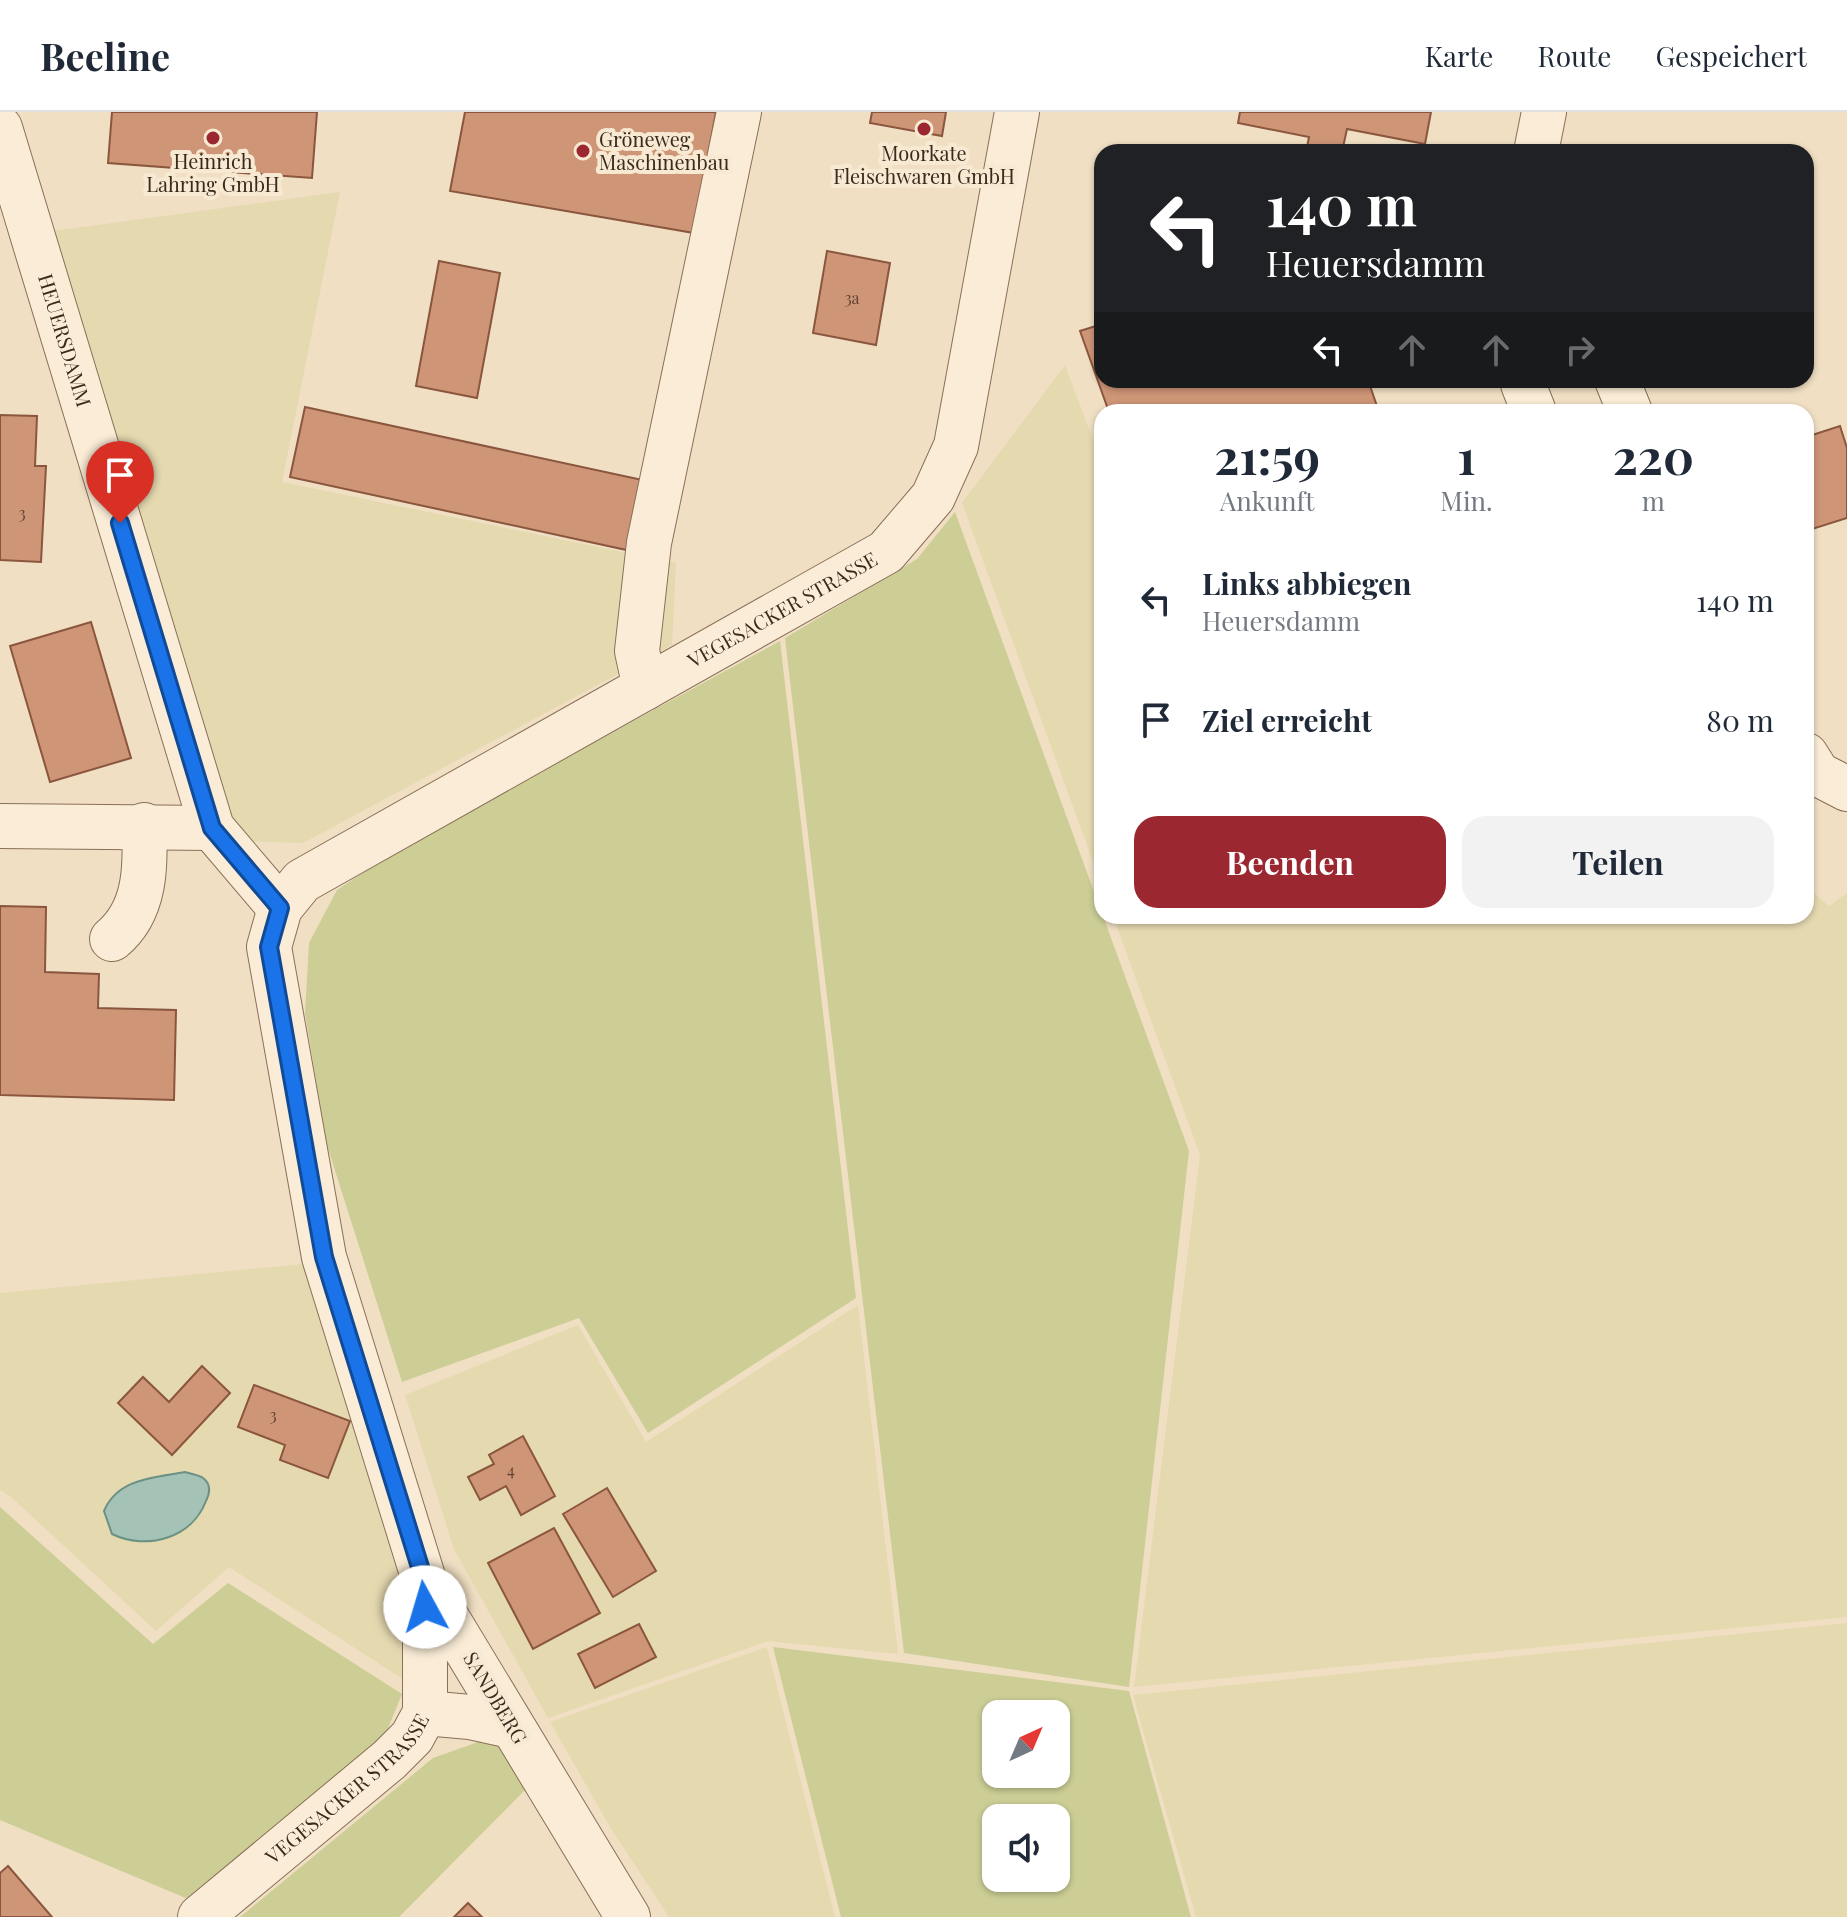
<!DOCTYPE html>
<html lang="de">
<head>
<meta charset="utf-8">
<style>
	body { margin:0; font-family:"Playfair Display",serif; background:#f2f2f3; color:#1f2937; height:100vh; display:flex; flex-direction:column; font-size:30px; white-space:nowrap }
	* { box-sizing:border-box; margin:0 }
	p { font-size:26px; color:#747a83 }
	.icon { flex:none; width:44px; height:44px; fill:none; stroke:currentColor; stroke-width:2; stroke-linecap:round; stroke-linejoin:round }
	.map { position:relative; flex:1; overflow:hidden }
	.panel { position:absolute; left:1094px; top:292px; width:720px; height:520px; display:flex; flex-direction:column; background:#fff; border-radius:24px; box-shadow:0 2px 6px #0004 }
	.panel>* { flex:none }
	.top-card { position:absolute; left:1094px; top:32px; width:720px; height:244px; border-radius:24px; box-shadow:0 2px 6px #0004; background:#202124; color:#fff; overflow:hidden }
	.needle { width:52px; rotate:44deg }
	.fabs { position:absolute; left:982px; top:1588px; display:grid; gap:16px }
	.fabs a { display:grid; place-items:center; width:88px; height:88px; border-radius:16px; background:#fff; box-shadow:0 2px 6px #0004; font-size:40px }
	.pin { position:absolute; display:grid; place-items:center; width:68px; height:68px; color:#fff; margin:-82px -34px; border-radius:50% 50% 50% 0; rotate:-45deg; box-shadow:0 0 8px #0007 }
	.pin .icon { rotate:45deg }
	.me { position:absolute; width:88px; margin:-44px; rotate:354deg; stroke-linejoin:round; filter:drop-shadow(0 0 6px #0008) }
	.turn { display:flex; align-items:center; gap:28px; height:168px; padding:0 40px; font-size:36px }
	.turn .icon { width:104px; height:104px; stroke-width:2.5 }
	.turn b { display:block; font-size:56px; line-height:68px }
	.lanes { display:flex; align-items:center; height:76px; padding:0 40px; background:#0003; justify-content:center; gap:40px; direction:ltr }
	.lanes .off { opacity:.35 }
	.eta { display:flex; justify-content:space-evenly; align-items:center; height:136px; text-align:center }
	.eta b { font-size:48px; font-weight:700; line-height:56px }
	.action { display:flex; gap:16px; margin-top:auto; padding:16px 40px }
	.action a { flex:1; height:92px; border-radius:24px; background:#9b2731; color:#fff; font-size:32px; font-weight:700; line-height:92px; text-align:center }
	.action a+a { background:#f2f2f3; color:#1f2937 }
	ul { padding:0; list-style:none }
	li { display:flex; align-items:center; gap:24px; height:120px; padding:0 40px }
	li div { flex:1 }
	li b { display:block; font-size:30px }
	li em { font-style:normal }
	header { display:flex; align-items:center; gap:48px; box-sizing:border-box; height:112px; padding:0 40px; background:#fff; border-bottom:2px solid #e0e1e3 }
	header strong { font-size:38px }
	nav { display:flex; gap:44px; margin-inline-start:auto; font-size:28px }
	.map>svg:first-child { display:block }
</style>
</head>
<body>
<header>
<strong>Beeline</strong>
<nav><a>Karte</a><a>Route</a><a>Gespeichert</a></nav>
</header>
<div class="map">
<svg width="1847" height="1805" viewBox="0 0 1847 1805">
	<rect width="100%" height="100%" fill="#f0dfc3"/>
	<!-- farmland -->
	<g fill="#e5d9b0">
		<path d="M340 80 282 370 676 451 672 533 303 731 237 729 53 119Z"/>
		<path d="M1065 253 1102 352V774L962 391Z"/>
		<path d="M1806 774 1829 794 1847 781V1505L1134 1575 1200 1043 1113 804H1806Z"/>
		<path d="M303 1152 368 1310 398 1432 406 1569 229 1455 156 1519 11 1385 0 1378V1181Z"/>
		<path d="M858 1193 898 1542 768 1529 548 1606 454 1437 405 1283 578 1213 646 1330Z"/>
		<path d="M1847 1511V1805H1196L1133 1583Z"/>
		<path d="M767 1535 835 1805H669L610 1715 550 1610Z"/>
	</g>
	<!-- green -->
	<g fill="#ccce96" fill-rule="evenodd">
		<path d="M955 400 1189 1039 1129 1575 904 1541 785 526 917 447Z"/>
		<path d="M780 529 856 1186 648 1321 579 1206 402 1270 326 1030 305 901 309 831 337 778 397 738Z"/>
		<path d="M0 1395 153 1532 228 1471 402 1582 380 1636 188 1787 0 1708Z"/>
		<path d="M773 1535 1129 1579 1191 1805H841ZM1056 1602V1662H996V1602ZM1056 1706V1766H996V1706Z"/>
		<path d="M495 1624 526 1677 399 1805H240L433 1646Z"/>
	</g>
	<!-- water -->
	<path fill="#a5c2b7" stroke="#6b9184" stroke-width="2" d="M185 1360C191 1362 199 1363 203 1366 211 1372 210 1381 206 1389 192 1426 147 1439 112 1422L104 1399C118 1366 154 1366 185 1360Z"/>
	<!-- building -->
	<g fill="#cf9577" stroke="#8a563e" stroke-width="2">
		<path d="M112 0H317L312 66 108 51Z"/>
		<path d="M465 0H716L694 121 450 79Z"/>
		<path d="M872 0H946L942 24 870 11Z"/>
		<path d="M1240 0H1431L1425 32 1347 17 1342 40H1306L1309 25 1238 11Z"/>
		<path d="M827 139 890 151 876 233 813 221Z"/>
		<path d="M439 149 500 161 477 286 416 274Z"/>
		<path d="M1102 212V268H1368L1379 300H1109L1080 219Z"/>
		<path d="M305 295 647 369 631 439 290 365Z"/>
		<path d="M0 303 37 304 35 354H46L41 450 0 448Z"/>
		<path d="M1840 314 1847 336V406L1806 419V325Z"/>
		<path d="M91 510 131 646 50 670 10 534Z"/>
		<path d="M0 794 46 795 45 860 99 862 98 896 176 898 174 988 0 983Z"/>
		<path d="M202 1254 230 1281 172 1343 118 1291 143 1265 169 1290Z"/>
		<path d="M254 1273 350 1309 328 1366 280 1348 285 1333 238 1315Z"/>
		<path d="M523 1324 555 1384 521 1403 506 1374 480 1388 468 1365 494 1352 489 1343Z"/>
		<path d="M607 1376 656 1459 613 1485 563 1402Z"/>
		<path d="M554 1416 600 1501 533 1537 488 1451Z"/>
		<path d="M639 1512 656 1545 595 1576 578 1542Z"/>
		<path d="M8 1754 52 1805H0V1761Z"/>
		<path d="M468 1791 482 1805H454Z"/>
	</g>
	<g fill="none" stroke-linecap="round" stroke-linejoin="round">
		<!-- minor casing -->
		<g stroke="#8a6f59" stroke-width="46">
			<g id="minor">
				<path id="s1" d="M0 16 212 716 280 796"/>
				<path d="M1536 40 1544 0"/>
				<path d="M1617 268 1630 300"/>
				<path d="M1523 272 1534 300"/>
				<path d="M645 576 637 539 649 431 739 0"/>
				<path d="M1806 643 1818 662 1847 677"/>
				<path d="M0 714 212 716"/>
				<path d="M112 827C146 799 146 754 144 713"/>
				<path d="M425 1601 470 1605 511 1614"/>
				<path id="s2" d="M200 1805 389 1648 412 1625 425 1601V1470"/>
				<path id="s3" d="M628 1805 424 1468 324 1145 269 835 280 796 302 769 886 440 933 385 956 334 1017 0"/>
			</g>
		</g>
		<!-- minor -->
		<use href="#minor" stroke="#faecd6" stroke-width="44"/>
	</g>
	<g fill="none" stroke-linecap="round" stroke-linejoin="round">
		<!-- route casing -->
		<g stroke="#114b97" stroke-width="20">
			<path id="route" d="M120 411 212 716 280 796 269 835 324 1145 424 1468 425 1495"/>
		</g>
		<!-- route -->
		<use href="#route" stroke="#1a73e8" stroke-width="14"/>
	</g>
	<!-- markers -->
	<g fill="#9b2731" stroke="#f7e9d2" stroke-width="3">
		<circle cx="924" cy="17" r="8"/>
		<circle cx="213" cy="26" r="8"/>
		<circle cx="583" cy="39" r="8"/>
	</g>
	<g text-anchor="middle" stroke-width="8" stroke-linejoin="round" paint-order="stroke">
		<!-- number labels -->
		<g font-size="16" fill="#5f4434">
			<text x="852" y="192">3a</text>
			<text x="22" y="407">3</text>
			<text x="273" y="1309">3</text>
			<text x="511" y="1364">4</text>
		</g>
		<!-- poi labels -->
		<g font-size="20" fill="#3a291d" stroke="#f7e9d2">
			<text x="599" y="35" text-anchor="start">Gröneweg<tspan x="599" dy="23">Maschinenbau</tspan></text>
			<text x="924" y="49">Moorkate<tspan x="924" dy="23">Fleischwaren GmbH</tspan></text>
			<text x="213" y="57">Heinrich<tspan x="213" dy="23">Lahring GmbH</tspan></text>
		</g>
		<!-- street labels -->
		<g font-size="20" fill="#3a291d" stroke="#f7e9d2">
			<text dy="7" stroke="none"><textPath href="#s1" startOffset="222">HEUERSDAMM</textPath></text>
			<text dy="7" stroke="none"><textPath href="#s3" startOffset="1674">VEGESACKER STRASSE</textPath></text>
			<text transform="translate(495 1586) rotate(59)" y="7">SANDBERG</text>
			<text dy="7" stroke="none"><textPath href="#s2" startOffset="196">VEGESACKER STRASSE</textPath></text>
		</g>
	</g>
</svg>
<div class="fabs">
<a><svg class="needle" viewBox="-14 -14 28 28"><path d="M0-13l5 13h-10z" fill="#e53935"/><path d="M0 13l5-13h-10z" fill="#747a83"/></svg></a>
<a><svg class="icon" aria-label="sound" viewBox="0 0 24 24"><path d="M4 9h4l5-4v14l-5-4H4zM17 9q2 3 0 6"/></svg></a>
</div>
<div class="pin" style="left:120px;top:411px;background:#d93025"><svg class="icon" aria-label="arrive" viewBox="0 0 24 24"><path d="M6 21V4h12l-3 4 3 4H6"/></svg></div>
<svg class="me" style="left:425px;top:1495px" viewBox="-20 -20 40 40"><circle r="19" fill="#fff"/><path d="M0-13L10 11 0 6-10 11z" fill="#1a73e8"/></svg>
<div class="top-card">
<div class="turn"><svg class="icon" aria-label="left" viewBox="0 0 24 24"><path d="M17 20v-9H6M10 6l-5 5 5 5"/></svg><div><b>140 m</b>Heuersdamm</div></div>
<div class="lanes"><svg class="icon" aria-label="left" viewBox="0 0 24 24"><path d="M17 20v-9H6M10 6l-5 5 5 5"/></svg><svg class="icon off" aria-label="ahead" viewBox="0 0 24 24"><path d="M12 20V5M6 11l6-6 6 6"/></svg><svg class="icon off" aria-label="ahead" viewBox="0 0 24 24"><path d="M12 20V5M6 11l6-6 6 6"/></svg><svg class="icon off" aria-label="right" viewBox="0 0 24 24"><path d="M7 20v-9h11M14 6l5 5-5 5"/></svg></div>
</div>
<section class="panel">
<div class="eta">
<div><b>21:59</b><p>Ankunft</p></div>
<div><b>1</b><p>Min.</p></div>
<div><b>220</b><p>m</p></div>
</div>
<ul>
<li><svg class="icon" aria-label="left" viewBox="0 0 24 24"><path d="M17 20v-9H6M10 6l-5 5 5 5"/></svg><div><b>Links abbiegen</b><p>Heuersdamm</p></div><em>140 m</em></li>
<li><svg class="icon" aria-label="arrive" viewBox="0 0 24 24"><path d="M6 21V4h12l-3 4 3 4H6"/></svg><div><b>Ziel erreicht</b></div><em>80 m</em></li>
</ul>
<div class="action"><a>Beenden</a><a>Teilen</a></div>
</section>
</div>
</body>
</html>
